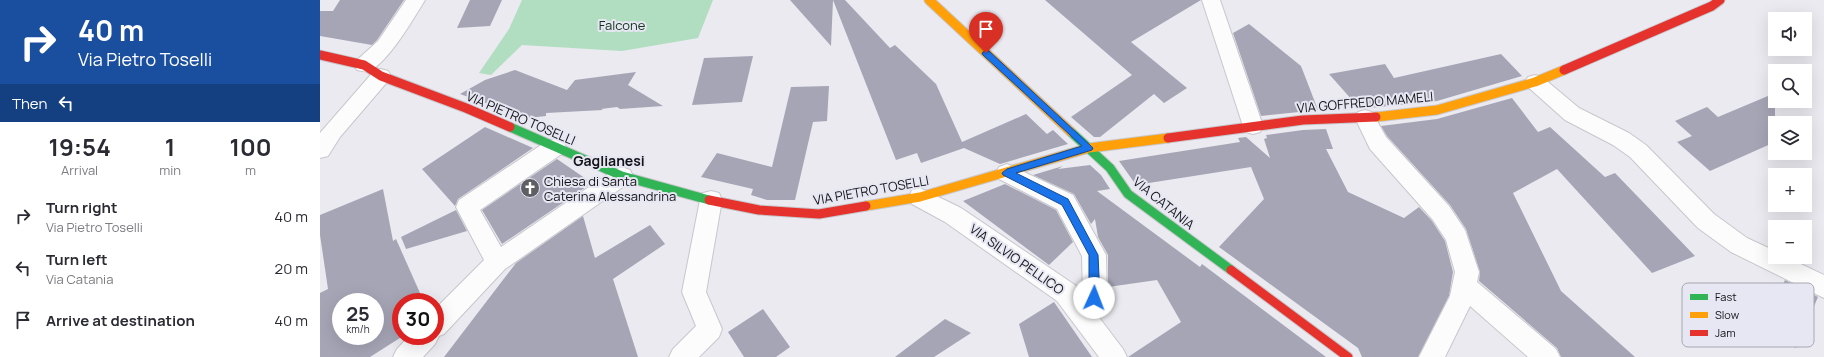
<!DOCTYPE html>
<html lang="en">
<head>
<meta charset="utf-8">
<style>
	body { margin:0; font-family:Manrope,sans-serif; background:#f7f7f7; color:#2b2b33; height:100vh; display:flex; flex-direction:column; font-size:15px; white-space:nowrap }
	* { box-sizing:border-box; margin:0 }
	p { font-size:13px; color:#7c7c81 }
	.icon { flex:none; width:22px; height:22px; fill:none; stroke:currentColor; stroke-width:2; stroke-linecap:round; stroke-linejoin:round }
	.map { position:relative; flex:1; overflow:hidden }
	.panel { display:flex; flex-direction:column; background:#fff; width:320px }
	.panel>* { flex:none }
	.guide { background:#1a4fa0; color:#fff; overflow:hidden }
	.buttons { position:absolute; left:1448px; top:12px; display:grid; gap:8px }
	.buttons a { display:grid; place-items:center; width:44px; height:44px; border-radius:0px; background:#fff; box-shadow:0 4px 16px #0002; font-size:20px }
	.speed { position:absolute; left:12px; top:293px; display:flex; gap:8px; font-size:20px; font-weight:700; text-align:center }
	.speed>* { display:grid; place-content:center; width:52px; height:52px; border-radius:50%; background:#fff; box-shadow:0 4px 16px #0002; line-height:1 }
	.speed small { font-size:10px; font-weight:400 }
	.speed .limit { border:6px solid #d22; background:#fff; color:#111 }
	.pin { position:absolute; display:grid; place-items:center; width:34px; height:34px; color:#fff; margin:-41px -17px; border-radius:50% 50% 50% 0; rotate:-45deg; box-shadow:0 0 4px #0007 }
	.pin .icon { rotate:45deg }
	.me { position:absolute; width:44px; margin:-22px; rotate:2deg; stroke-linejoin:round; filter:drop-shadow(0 0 3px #0008) }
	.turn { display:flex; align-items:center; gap:14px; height:84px; padding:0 12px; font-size:18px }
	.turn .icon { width:52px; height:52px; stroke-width:2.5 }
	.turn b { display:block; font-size:28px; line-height:34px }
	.then { display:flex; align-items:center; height:38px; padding:0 12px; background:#0003; gap:8px; font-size:15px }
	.eta { display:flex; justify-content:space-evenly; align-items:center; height:68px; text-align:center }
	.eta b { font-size:24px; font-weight:700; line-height:28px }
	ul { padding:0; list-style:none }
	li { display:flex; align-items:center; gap:12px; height:52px; padding:0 12px }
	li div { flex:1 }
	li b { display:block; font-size:15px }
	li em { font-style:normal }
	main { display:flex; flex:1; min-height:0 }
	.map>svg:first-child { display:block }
</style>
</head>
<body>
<main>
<section class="panel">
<div class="guide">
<div class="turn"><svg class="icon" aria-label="right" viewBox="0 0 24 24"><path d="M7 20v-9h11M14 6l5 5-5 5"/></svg><div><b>40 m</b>Via Pietro Toselli</div></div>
<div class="then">Then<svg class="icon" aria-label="left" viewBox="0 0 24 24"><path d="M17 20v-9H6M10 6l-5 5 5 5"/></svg></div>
</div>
<div class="eta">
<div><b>19:54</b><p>Arrival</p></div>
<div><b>1</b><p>min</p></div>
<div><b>100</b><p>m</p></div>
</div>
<ul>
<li><svg class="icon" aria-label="right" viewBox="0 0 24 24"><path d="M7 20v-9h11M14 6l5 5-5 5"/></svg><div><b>Turn right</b><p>Via Pietro Toselli</p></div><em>40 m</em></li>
<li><svg class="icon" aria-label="left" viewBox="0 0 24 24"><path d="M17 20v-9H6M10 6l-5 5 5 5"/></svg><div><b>Turn left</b><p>Via Catania</p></div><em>20 m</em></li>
<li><svg class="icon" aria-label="arrive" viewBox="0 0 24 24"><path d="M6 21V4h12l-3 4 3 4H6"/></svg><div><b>Arrive at destination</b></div><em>40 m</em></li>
</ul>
</section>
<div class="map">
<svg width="1504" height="357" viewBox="0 0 1504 357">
	<rect width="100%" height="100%" fill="#eaeaf0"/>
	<!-- green -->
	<path fill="#b1dec1" d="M202 0H393L378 38 302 51 202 45 171 75 159 73 189 29Z"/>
	<!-- building -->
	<g fill="#a6a5b6" fill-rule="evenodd">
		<path d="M20 0H84L57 40 52 45 0 36V11H13Z"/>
		<path d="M150 0H182L170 26 137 28Z"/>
		<path d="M470 0H513L511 46Z"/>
		<path d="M513 0H525L570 48 575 45 616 84 642 142 706 114 727 134 733 130 748 144 680 164 644 148 601 163 597 153 576 160Z"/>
		<path d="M725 0H881L811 42 867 88 844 103 834 94 780 137H774L751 117 812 75Z"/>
		<path d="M929 24 981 66 998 110 941 116 913 33Z"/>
		<path d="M1181 54 1202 76 1117 101 1040 109 1009 74 1065 64 1074 78Z"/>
		<path d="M433 56 422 102 372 105 384 58Z"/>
		<path d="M195 70 247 90 255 80 316 72 308 85 343 106 300 109 297 107 281 109 283 110 226 113V116L208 118 140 94 165 80Z"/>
		<path d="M509 86 507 121 493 122 475 200H447L431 195 433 189 381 177 397 153 452 167 471 87Z"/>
		<path d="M1455 93V142L1390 171 1357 142 1372 136 1355 121 1387 107 1398 117Z"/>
		<path d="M1192 98 1218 132 1230 127 1285 177 1295 173 1375 256 1332 273 1237 169 1193 193 1241 291 1315 357H1241L1237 348 1159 281 1160 272 1146 229 1130 205 1067 136 1061 126 1117 119Z"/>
		<path d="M165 127 213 148 138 199 135 206 102 169Z"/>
		<path d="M1006 129 1013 149H1006L1028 192 1084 218 1099 207 1112 221 1125 241 1133 272 1129 296 1098 357H1042L1038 348 899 247 944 199 931 167 816 185 799 161 920 142 918 138 926 137 950 158 944 139 947 138 946 135 983 130Z"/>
		<path d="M237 159 272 183 182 244 162 210Z"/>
		<path d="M770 165 781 175 790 189 777 191 880 267 882 264 1006 357H808L861 322 837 280 788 287V255L778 237 775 219 771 224 754 194 713 175 743 166 738 169Z"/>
		<path d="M685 184 736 210 753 242 729 265 643 201Z"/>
		<path d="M63 189 73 241 76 239 104 302H81V336H83L50 357H0V293L8 289 0 235V215ZM21 302H55V336H21Z"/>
		<path d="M136 210 147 231 86 249 81 237Z"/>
		<path d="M263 216 275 258 330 225 345 244 293 279 318 357H124L196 263Z"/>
		<path d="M1465 280 1498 297 1476 348 1443 329Z"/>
		<path d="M734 302 772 357H709L699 324Z"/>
		<path d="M443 309 470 347 456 357H424L408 332Z"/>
		<path d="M625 319 651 333 614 357H575Z"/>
	</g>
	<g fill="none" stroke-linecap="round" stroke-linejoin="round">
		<!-- street casing -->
		<g stroke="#c7c7cc" stroke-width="2">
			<g id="street">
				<path d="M86 0H105C94 18 68 63 49 71 44 72 42 71 37 70L34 65 37 60 58 41Z"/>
				<path d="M882 0H900L943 126 940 132 933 134 926 132 923 126Z"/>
				<path d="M61 69 68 71 71 76 68 81 20 137 8 156 0 158V133L54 71Z"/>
				<path d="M1215 75 1222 77 1259 108 1309 133 1326 145 1394 214 1427 238 1455 251V257H1466L1504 275V298L1411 252 1378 228 1310 157 1293 145 1245 120 1208 87 1205 82 1208 77Z"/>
				<path d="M1045 110 1052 112 1066 137 1129 206 1145 230 1159 272 1157 282 1236 349 1240 357H1208L1150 306 1125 357H1099L1130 296 1135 272 1126 240 1113 220 1050 149 1035 118 1038 112Z"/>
				<path d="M235 139 243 141 246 147 243 153 160 210 181 247 294 170 302 167 310 170 313 176 310 182 185 269 124 334 119 336 115 344 103 357H73L77 349 89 336H115V309L164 260 136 207 139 200 227 141Z"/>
				<path d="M687 164 753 195 786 255 787 298 778 316 803 349 807 357H779L737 301 625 222 592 204 589 197 592 190 600 188 641 208 755 285 763 296 762 256 737 209 679 179 676 173 679 167Z"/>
				<path d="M391 191 399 193 402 200 386 292 402 329 399 337 379 357H349L353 349 376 326 362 292 380 200 383 193Z"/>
			</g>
		</g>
		<!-- fast casing -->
		<g stroke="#c7c7cc" stroke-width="11">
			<g id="fast">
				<path d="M190 127 302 176 389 200"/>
				<path d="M751 132 790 168 808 194 911 270"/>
			</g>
		</g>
		<!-- slow casing -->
		<g stroke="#c7c7cc" stroke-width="11">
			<g id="slow">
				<path d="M609 0 751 132"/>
				<path d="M1056 117 1117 110 1215 82 1244 70"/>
				<path d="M546 206 600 197 769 148 848 138"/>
			</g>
		</g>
		<!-- jam casing -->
		<g stroke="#c7c7cc" stroke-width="11">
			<g id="jam">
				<path d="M0 55 44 65 61 76 146 108 190 127"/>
				<path d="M1244 70 1392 6 1400 0"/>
				<path d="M848 138 983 120 1056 117"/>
				<path d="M389 200 439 210 499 214 546 206"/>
				<path d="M911 270 1028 357"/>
			</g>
		</g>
		<!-- street -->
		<use href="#street" fill="#fcfcfd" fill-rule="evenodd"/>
		<!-- fast -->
		<use href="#fast" stroke="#30b455" stroke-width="9"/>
		<!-- slow -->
		<use href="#slow" stroke="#ff9f0a" stroke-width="9"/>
		<!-- jam -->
		<use href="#jam" stroke="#e5322d" stroke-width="9"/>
	</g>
	<!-- route -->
	<path fill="#1a73e8" stroke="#114b97" d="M666 50 669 51 773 148 772 150 696 173 748 199 778 255 780 298 778 301 774 303 771 301 769 298V255L742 205 683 175 682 173 687 169 762 146 663 55 662 53Z"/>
	<!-- icons -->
	<defs>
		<g id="church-disc" transform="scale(1)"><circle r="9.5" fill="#5e5e63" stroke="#e7e7f3"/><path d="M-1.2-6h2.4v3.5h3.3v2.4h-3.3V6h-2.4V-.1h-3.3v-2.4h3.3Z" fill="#fff"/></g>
	</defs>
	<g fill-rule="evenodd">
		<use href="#church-disc" x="210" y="188"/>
	</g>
	<g text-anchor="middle" stroke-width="4" stroke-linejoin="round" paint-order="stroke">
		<!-- park labels -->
		<g font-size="13" fill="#0f321b" stroke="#e7e7f3">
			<text x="302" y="30">Falcone</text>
		</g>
		<!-- street labels -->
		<g font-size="13" fill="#131317" stroke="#e7e7f3">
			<text transform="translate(1045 102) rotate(-5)" y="5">VIA GOFFREDO MAMELI</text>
			<text transform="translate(201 118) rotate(23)" y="5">VIA PIETRO TOSELLI</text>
			<text transform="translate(551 190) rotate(-10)" y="5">VIA PIETRO TOSELLI</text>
			<text transform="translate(844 203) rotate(39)" y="5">VIA CATANIA</text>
			<text transform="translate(697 259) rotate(35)" y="5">VIA SILVIO PELLICO</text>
		</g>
		<!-- poi labels -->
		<g font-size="13" fill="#131317" stroke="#e7e7f3" text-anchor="start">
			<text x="224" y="186">Chiesa di Santa<tspan x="224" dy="15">Caterina Alessandrina</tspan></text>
		</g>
		<!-- neighbourhood labels -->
		<g font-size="14" font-weight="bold" fill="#131317" stroke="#e7e7f3">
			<text x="289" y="166">Gaglianesi</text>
		</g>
	</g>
	<!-- legend -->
	<rect x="1362" y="283" width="132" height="64" rx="6" fill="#e7e7f3" stroke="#a7a7b1" stroke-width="1"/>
	<rect x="1370" y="294" width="18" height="6" fill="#30b455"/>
	<rect x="1370" y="312" width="18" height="6" fill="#ff9f0a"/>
	<rect x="1370" y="330" width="18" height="6" fill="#e5322d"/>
	<g font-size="11" fill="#131317">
		<text x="1395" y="301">Fast</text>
		<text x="1395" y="319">Slow</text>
		<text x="1395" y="337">Jam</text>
	</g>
</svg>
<div class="buttons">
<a><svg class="icon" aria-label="sound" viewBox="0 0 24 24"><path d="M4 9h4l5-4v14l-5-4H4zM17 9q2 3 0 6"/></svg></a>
<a><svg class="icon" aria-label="search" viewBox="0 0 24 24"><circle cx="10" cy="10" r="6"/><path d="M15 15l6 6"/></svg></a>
<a><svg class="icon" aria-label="layers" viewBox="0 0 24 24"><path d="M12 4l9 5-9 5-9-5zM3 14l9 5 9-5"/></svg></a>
<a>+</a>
<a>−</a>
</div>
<div class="speed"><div>25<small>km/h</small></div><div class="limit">30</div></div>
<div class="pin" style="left:666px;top:53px;background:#d93025"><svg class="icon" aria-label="arrive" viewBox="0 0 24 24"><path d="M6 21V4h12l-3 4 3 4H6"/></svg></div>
<svg class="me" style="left:774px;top:298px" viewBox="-20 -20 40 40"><circle r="19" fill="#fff"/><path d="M0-13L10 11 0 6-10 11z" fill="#1a73e8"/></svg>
</div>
</main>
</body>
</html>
